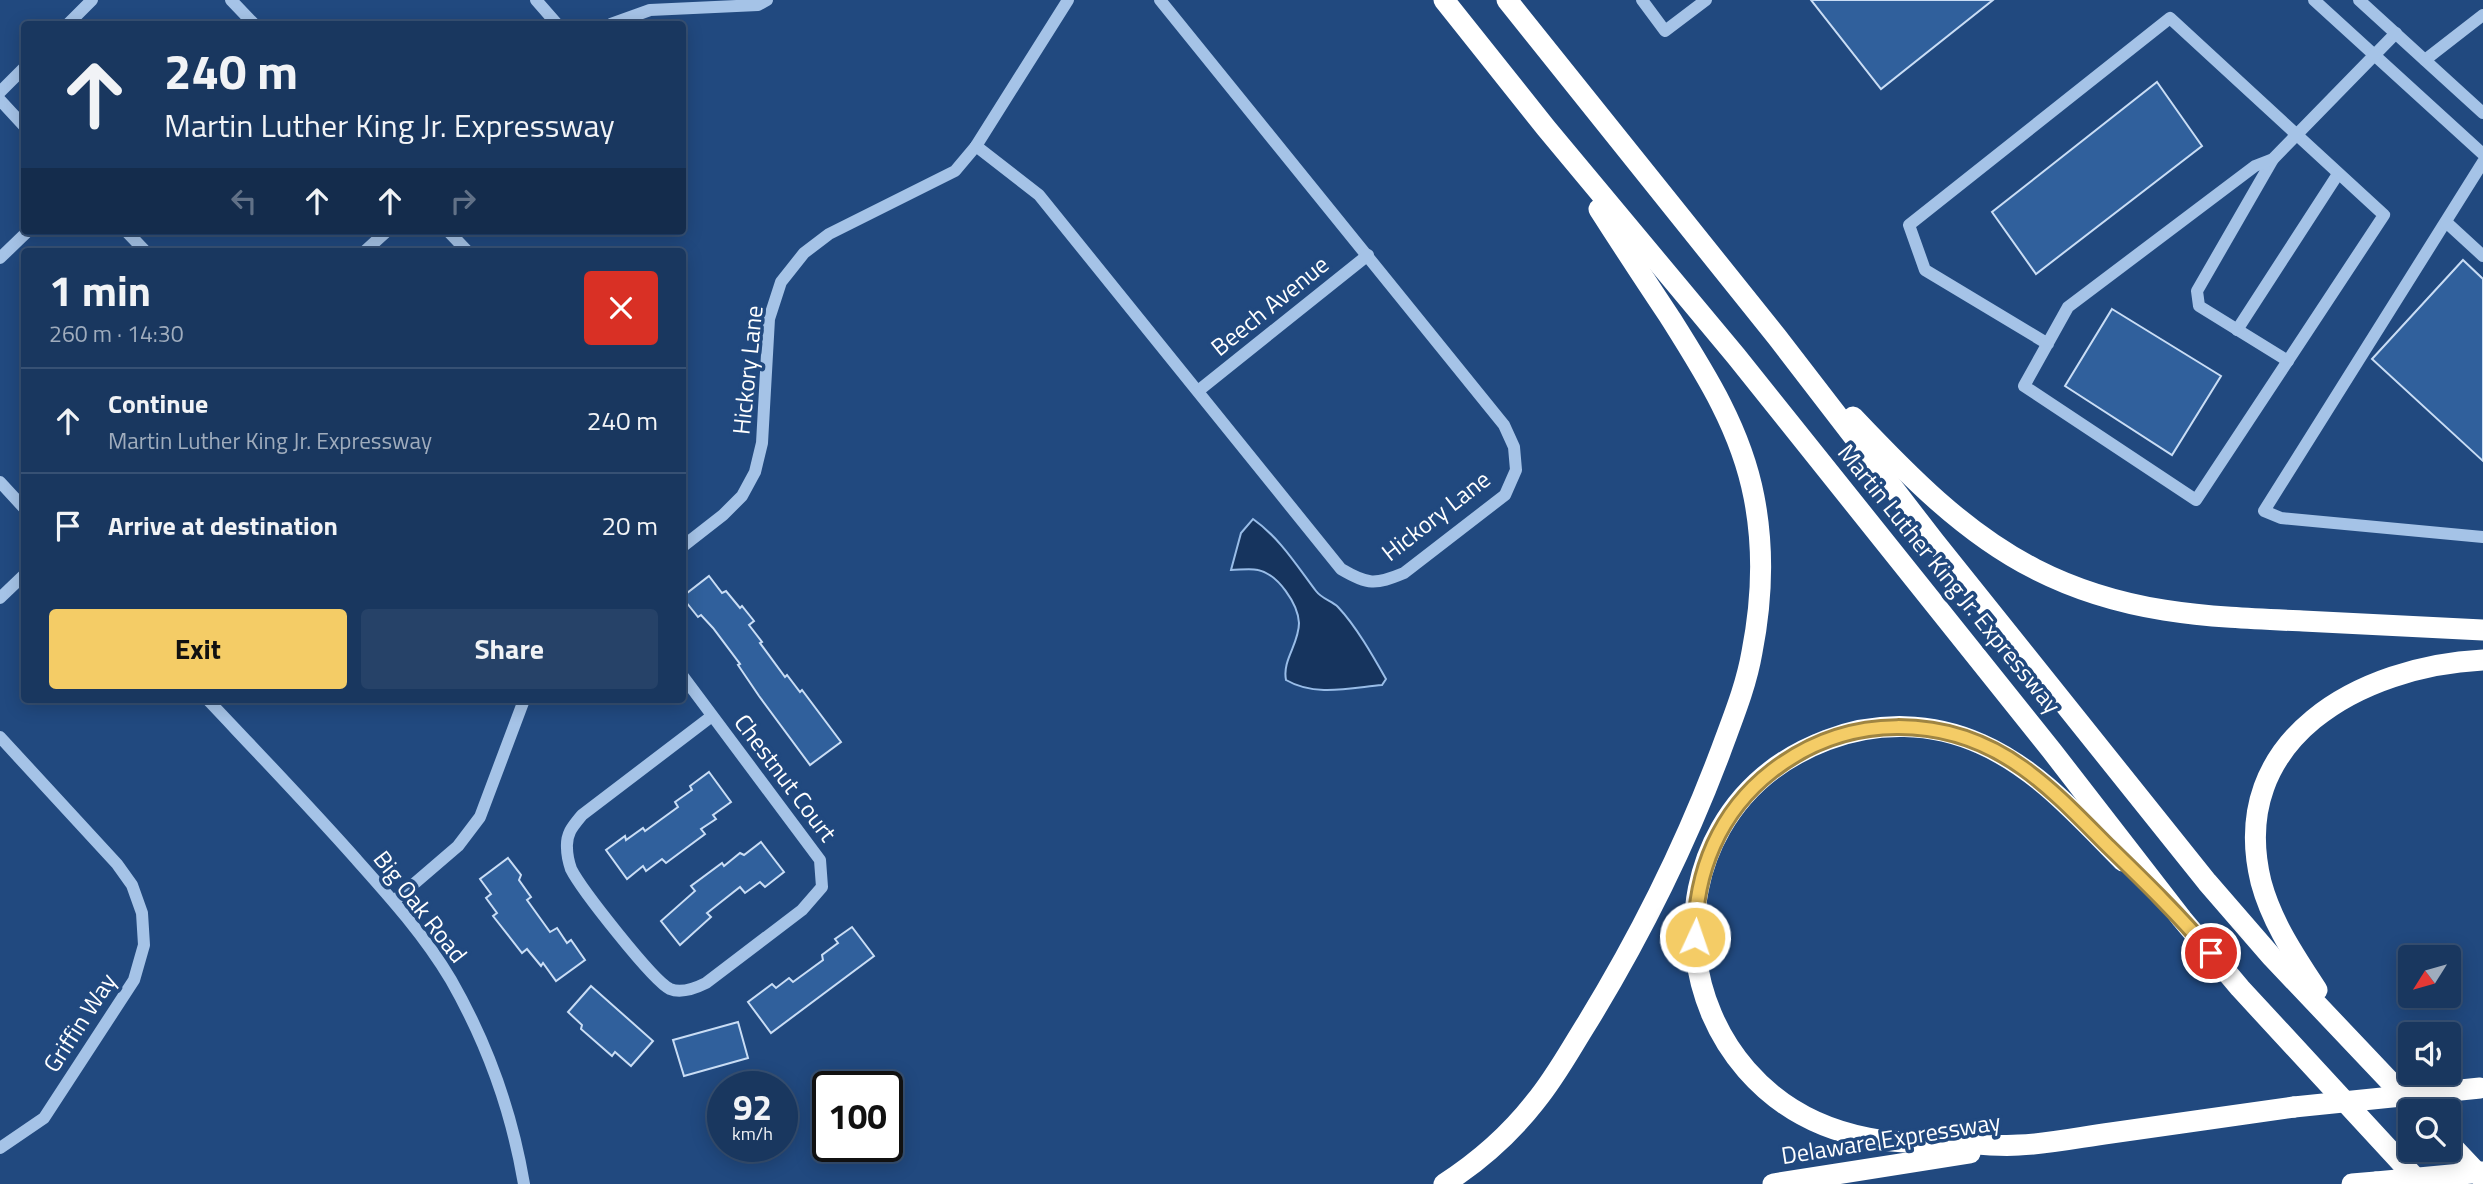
<!DOCTYPE html>
<html lang="en">
<head>
<meta charset="utf-8">
<style>
	body { margin:0; font-family:"Titillium Web",sans-serif; background:#264268; color:#f1f3f6; height:100vh; display:flex; flex-direction:column; font-size:26px; white-space:nowrap }
	* { box-sizing:border-box; margin:0 }
	p { font-size:23px; color:#9facbd }
	.icon { flex:none; width:38px; height:38px; fill:none; stroke:currentColor; stroke-width:2; stroke-linecap:round; stroke-linejoin:round }
	.map { position:relative; flex:1; overflow:hidden }
	.panel { position:absolute; left:21px; top:248px; width:665px; height:455px; display:flex; flex-direction:column; background:#19375f; border-radius:7px; box-shadow:0 4px 18px #0003,0 0 0 2px #375174 }
	.panel>* { flex:none }
	.guide { position:absolute; left:21px; top:21px; width:665px; height:214px; border-radius:7px; box-shadow:0 4px 18px #0003,0 0 0 2px #375174; background:#19375f; color:#f1f3f6; overflow:hidden }
	.needle { width:46px; rotate:233deg }
	.buttons { position:absolute; left:2398px; top:945px; display:grid; gap:14px }
	.buttons a { display:grid; place-items:center; width:63px; height:63px; border-radius:7px; background:#19375f; box-shadow:0 4px 18px #0003,0 0 0 2px #375174; font-size:35px }
	.speed { position:absolute; left:707px; top:1071px; display:flex; gap:14px; font-size:35px; font-weight:700; text-align:center }
	.speed>* { display:grid; place-content:center; width:91px; height:91px; border-radius:50%; background:#19375f; box-shadow:0 4px 18px #0003,0 0 0 2px #375174; line-height:1 }
	.speed small { font-size:18px; font-weight:400 }
	.speed .limit { border:4px solid #111; border-radius:10px; background:#fff; color:#111 }
	.pin { position:absolute; display:grid; place-items:center; width:60px; height:60px; color:#fff; margin:-30px; border:4px solid #fff; border-radius:50%; box-shadow:0 2px 7px #0007 }
	.me { position:absolute; width:77px; margin:-38px; rotate:3deg; stroke-linejoin:round; filter:drop-shadow(0 0 5px #0008) }
	.turn { display:flex; align-items:center; gap:24px; height:147px; padding:0 28px; font-size:32px }
	.turn .icon { width:91px; height:91px; stroke-width:2.5 }
	.turn b { display:block; font-size:49px; line-height:60px }
	.lanes { display:flex; align-items:center; height:66px; padding:0 28px; background:#0003; justify-content:center; gap:35px; direction:ltr }
	.lanes .off { opacity:.35 }
	.round { display:grid; place-items:center; flex:none; width:74px; height:74px; border-radius:7px; background:#264268 }
	.head { display:flex; align-items:center; justify-content:space-between; height:119px; padding:0 28px }
	h1 { font-size:42px; font-weight:700; line-height:52px }
	.cta { display:flex; gap:14px; margin-top:auto; padding:14px 28px }
	.cta a { flex:1; height:80px; border-radius:7px; background:#f4cc66; color:#111; font-size:28px; font-weight:700; line-height:80px; text-align:center }
	.cta a+a { background:#264268; color:#f1f3f6 }
	ul { padding:0; list-style:none }
	li { display:flex; align-items:center; gap:21px; height:105px; padding:0 28px; border-top:2px solid #375174 }
	li div { flex:1 }
	li b { display:block; font-size:26px }
	li em { font-style:normal }
	.map>svg:first-child { display:block }
</style>
</head>
<body>
<div class="map">
<svg width="2483" height="1184" viewBox="0 0 2483 1184">
	<rect width="100%" height="100%" fill="#21497f"/>
	<!-- water -->
	<path fill="#16345e" stroke="#99bde8" stroke-width="2" d="M1253 519C1280 538 1297 566 1316 591 1322 599 1332 601 1338 607 1356 626 1373 656 1386 679L1382 685C1350 688 1315 697 1286 680 1282 660 1299 644 1299 623 1298 604 1278 574 1258 570 1250 568 1239 570 1231 570L1241 533Z"/>
	<!-- building -->
	<g fill="#30609c" stroke="#c9ddf5" stroke-width="2">
		<path d="M1811 0H1993L1881 89Z"/>
		<path d="M2157 82 2202 146 2036 274 1992 212Z"/>
		<path d="M2463 260 2483 279V461L2372 359Z"/>
		<path d="M2112 309 2221 376 2172 455 2065 386Z"/>
		<path d="M709 576 722 593 726 591 740 608 742 606 754 621 749 625 762 642 760 643 785 677 787 675 800 692 802 690 841 742 810 765 759 696 738 665 740 664 713 628 701 615 698 617 682 597Z"/>
		<path d="M709 772 731 802 713 815 716 819 701 829 705 834 666 863 662 859 646 871 643 866 627 879 606 850 625 836 626 840 643 828 645 831 678 807 675 802 692 790 690 786Z"/>
		<path d="M761 842 784 872 765 887 760 882 745 893 740 887 707 913 711 917 680 945 661 921 695 891 691 886 722 863 724 866 740 853 744 855Z"/>
		<path d="M508 858 521 875 519 880 531 897 527 900 550 932 557 928 567 943 571 940 585 960 556 981 543 963 541 966 527 949 522 953 493 916 497 913 486 898 491 894 480 879Z"/>
		<path d="M852 927 874 956 771 1033 748 1002 772 984 776 988 789 978 793 982 823 960 822 955 838 943 835 939Z"/>
		<path d="M591 986 653 1041 631 1066 615 1052 612 1056 581 1029 582 1025 568 1012Z"/>
		<path d="M738 1022 748 1058 684 1076 673 1040Z"/>
	</g>
	<g fill="none" stroke-linecap="round" stroke-linejoin="round">
		<!-- minor -->
		<g stroke="#a5c3e7" stroke-width="12">
			<path d="M231 0 254 24"/>
			<path d="M536 0 557 24"/>
			<path d="M1642 0 1665 31 1706 0"/>
			<path d="M2314 0 2483 154"/>
			<path d="M2359 0 2483 113"/>
			<path d="M68 24 92 0"/>
			<path d="M611 24 650 10 758 5 767 0"/>
			<path d="M2425 60 2483 15"/>
			<path d="M0 92 24 68"/>
			<path d="M0 100 24 126"/>
			<path d="M976 146 1039 195 1341 569C1368 585 1375 585 1404 573L1505 495 1516 470 1514 447 1504 425 1160 0"/>
			<path d="M2273 159 2197 291 2199 306 2288 361"/>
			<path d="M2483 162 2264 511 2281 518 2483 537"/>
			<path d="M2446 222 2483 256"/>
			<path d="M126 231 146 252"/>
			<path d="M448 231 468 252"/>
			<path d="M364 252 387 231"/>
			<path d="M0 258 28 231"/>
			<path d="M2237 330 2338 174"/>
			<path d="M2048 344 1925 270 1909 225 2170 18 2384 215 2196 500 2024 386 2068 307 2255 166 2273 159 2396 33"/>
			<path d="M1198 391 1368 255"/>
			<path d="M0 482 24 508"/>
			<path d="M682 547 723 515 742 496 755 472 762 443 769 319 781 282 804 253 829 234 955 171 976 146 1068 0"/>
			<path d="M0 598 24 575"/>
			<path d="M682 675 820 860 822 887 802 910 706 983C696 988 682 994 670 989 653 981 581 889 571 869 569 863 567 854 567 848 566 833 573 826 582 815L712 716"/>
			<path d="M208 700C258 753 308 805 356 859 390 897 425 936 451 980 487 1043 512 1113 524 1184"/>
			<path d="M0 737 117 864 132 885 142 913 144 945 134 980 44 1118 0 1148"/>
			<path d="M394 901 458 846 480 817 524 700"/>
		</g>
		<!-- highway -->
		<g stroke="#fff" stroke-width="21">
			<path d="M1444 0 1546 128 1736 356 2052 751 2182 919 2240 988 2421 1184"/>
			<path d="M1507 0 1777 337 1934 541 2207 882 2272 957 2418 1111"/>
			<path d="M1853 417C1907 474 1964 533 2035 569 2123 614 2207 617 2303 621 2363 624 2423 627 2483 630"/>
			<path d="M2123 861C2080 818 2038 769 1981 744 1932 722 1877 721 1827 740 1629 815 1661 1099 1868 1138 1893 1143 1921 1142 1947 1142 1970 1143 1996 1147 2019 1145 2050 1144 2081 1137 2111 1133 2172 1124 2233 1116 2294 1107"/>
			<path d="M2317 990C2295 956 2272 923 2261 882 2226 738 2362 666 2483 660"/>
			<path d="M2448 1142 2483 1179"/>
			<path d="M1444 1184C1478 1162 1510 1134 1535 1102 1555 1078 1570 1050 1587 1023 1639 938 1685 846 1720 753 1732 720 1746 687 1752 652 1762 601 1764 548 1754 497 1741 429 1705 373 1669 316 1645 280 1622 245 1599 209"/>
			<path d="M1773 1184 1970 1153"/>
			<path d="M2352 1184 2376 1182"/>
		</g>
		<!-- highway-bridge -->
		<g stroke="#fff" stroke-width="21">
			<path d="M2294 1107 2480 1088"/>
			<path d="M2376 1182 2483 1172"/>
		</g>
	</g>
	<g fill="none" stroke-linecap="round" stroke-linejoin="round">
		<!-- route casing -->
		<g stroke="#9f8542" stroke-width="18">
			<path id="route" d="M1695 937C1695 872 1719 812 1772 771 1847 713 1946 713 2023 768 2054 790 2081 819 2108 846 2144 881 2179 915 2211 953"/>
		</g>
		<!-- route -->
		<use href="#route" stroke="#f4cc66" stroke-width="12"/>
	</g>
	<g text-anchor="middle" stroke-width="7" stroke-linejoin="round" paint-order="stroke">
		<!-- street labels -->
		<g font-size="24" fill="#fff" stroke="#21497f">
			<text transform="translate(1270 306) rotate(-39)" y="8">Beech Avenue</text>
			<text transform="translate(748 370) rotate(-84)" y="8">Hickory Lane</text>
			<text transform="translate(1436 516) rotate(-38)" y="8">Hickory Lane</text>
			<text transform="translate(1949 579) rotate(51)" y="8">Martin Luther King Jr. Expressway</text>
			<text transform="translate(785 778) rotate(53)" y="8">Chestnut Court</text>
			<text transform="translate(420 907) rotate(52)" y="8">Big Oak Road</text>
			<text transform="translate(80 1023) rotate(-57)" y="8">Griffin Way</text>
			<text transform="translate(1891 1139) rotate(-9)" y="8">Delaware Expressway</text>
		</g>
	</g>
</svg>
<div class="buttons">
<a><svg class="needle" viewBox="-14 -14 28 28"><path d="M0-13l5 13h-10z" fill="#e53935"/><path d="M0 13l5-13h-10z" fill="#9facbd"/></svg></a>
<a><svg class="icon" aria-label="sound" viewBox="0 0 24 24"><path d="M4 9h4l5-4v14l-5-4H4zM17 9q2 3 0 6"/></svg></a>
<a><svg class="icon" aria-label="search" viewBox="0 0 24 24"><circle cx="10" cy="10" r="6"/><path d="M15 15l6 6"/></svg></a>
</div>
<div class="speed"><div>92<small>km/h</small></div><div class="limit">100</div></div>
<div class="pin" style="left:2211px;top:953px;background:#d93025"><svg class="icon" aria-label="arrive" viewBox="0 0 24 24"><path d="M6 21V4h12l-3 4 3 4H6"/></svg></div>
<svg class="me" style="left:1695px;top:937px" viewBox="-20 -20 40 40"><circle r="17" fill="#f4cc66" stroke="#fff" stroke-width="3"/><path d="M0-11L8 9 0 5-8 9z" fill="#fff"/></svg>
<div class="guide">
<div class="turn"><svg class="icon" aria-label="ahead" viewBox="0 0 24 24"><path d="M12 20V5M6 11l6-6 6 6"/></svg><div><b>240 m</b>Martin Luther King Jr. Expressway</div></div>
<div class="lanes"><svg class="icon off" aria-label="left" viewBox="0 0 24 24"><path d="M17 20v-9H6M10 6l-5 5 5 5"/></svg><svg class="icon" aria-label="ahead" viewBox="0 0 24 24"><path d="M12 20V5M6 11l6-6 6 6"/></svg><svg class="icon" aria-label="ahead" viewBox="0 0 24 24"><path d="M12 20V5M6 11l6-6 6 6"/></svg><svg class="icon off" aria-label="right" viewBox="0 0 24 24"><path d="M7 20v-9h11M14 6l5 5-5 5"/></svg></div>
</div>
<section class="panel">
<div class="head"><div><h1>1 min</h1><p>260 m · 14:30</p></div><a class="round" style="background:#d93025;color:#fff"><svg class="icon" aria-label="close" viewBox="0 0 24 24"><path d="M6 6l12 12M18 6L6 18"/></svg></a></div>
<ul>
<li><svg class="icon" aria-label="ahead" viewBox="0 0 24 24"><path d="M12 20V5M6 11l6-6 6 6"/></svg><div><b>Continue</b><p>Martin Luther King Jr. Expressway</p></div><em>240 m</em></li>
<li><svg class="icon" aria-label="arrive" viewBox="0 0 24 24"><path d="M6 21V4h12l-3 4 3 4H6"/></svg><div><b>Arrive at destination</b></div><em>20 m</em></li>
</ul>
<div class="cta"><a>Exit</a><a>Share</a></div>
</section>
</div>
</body>
</html>
